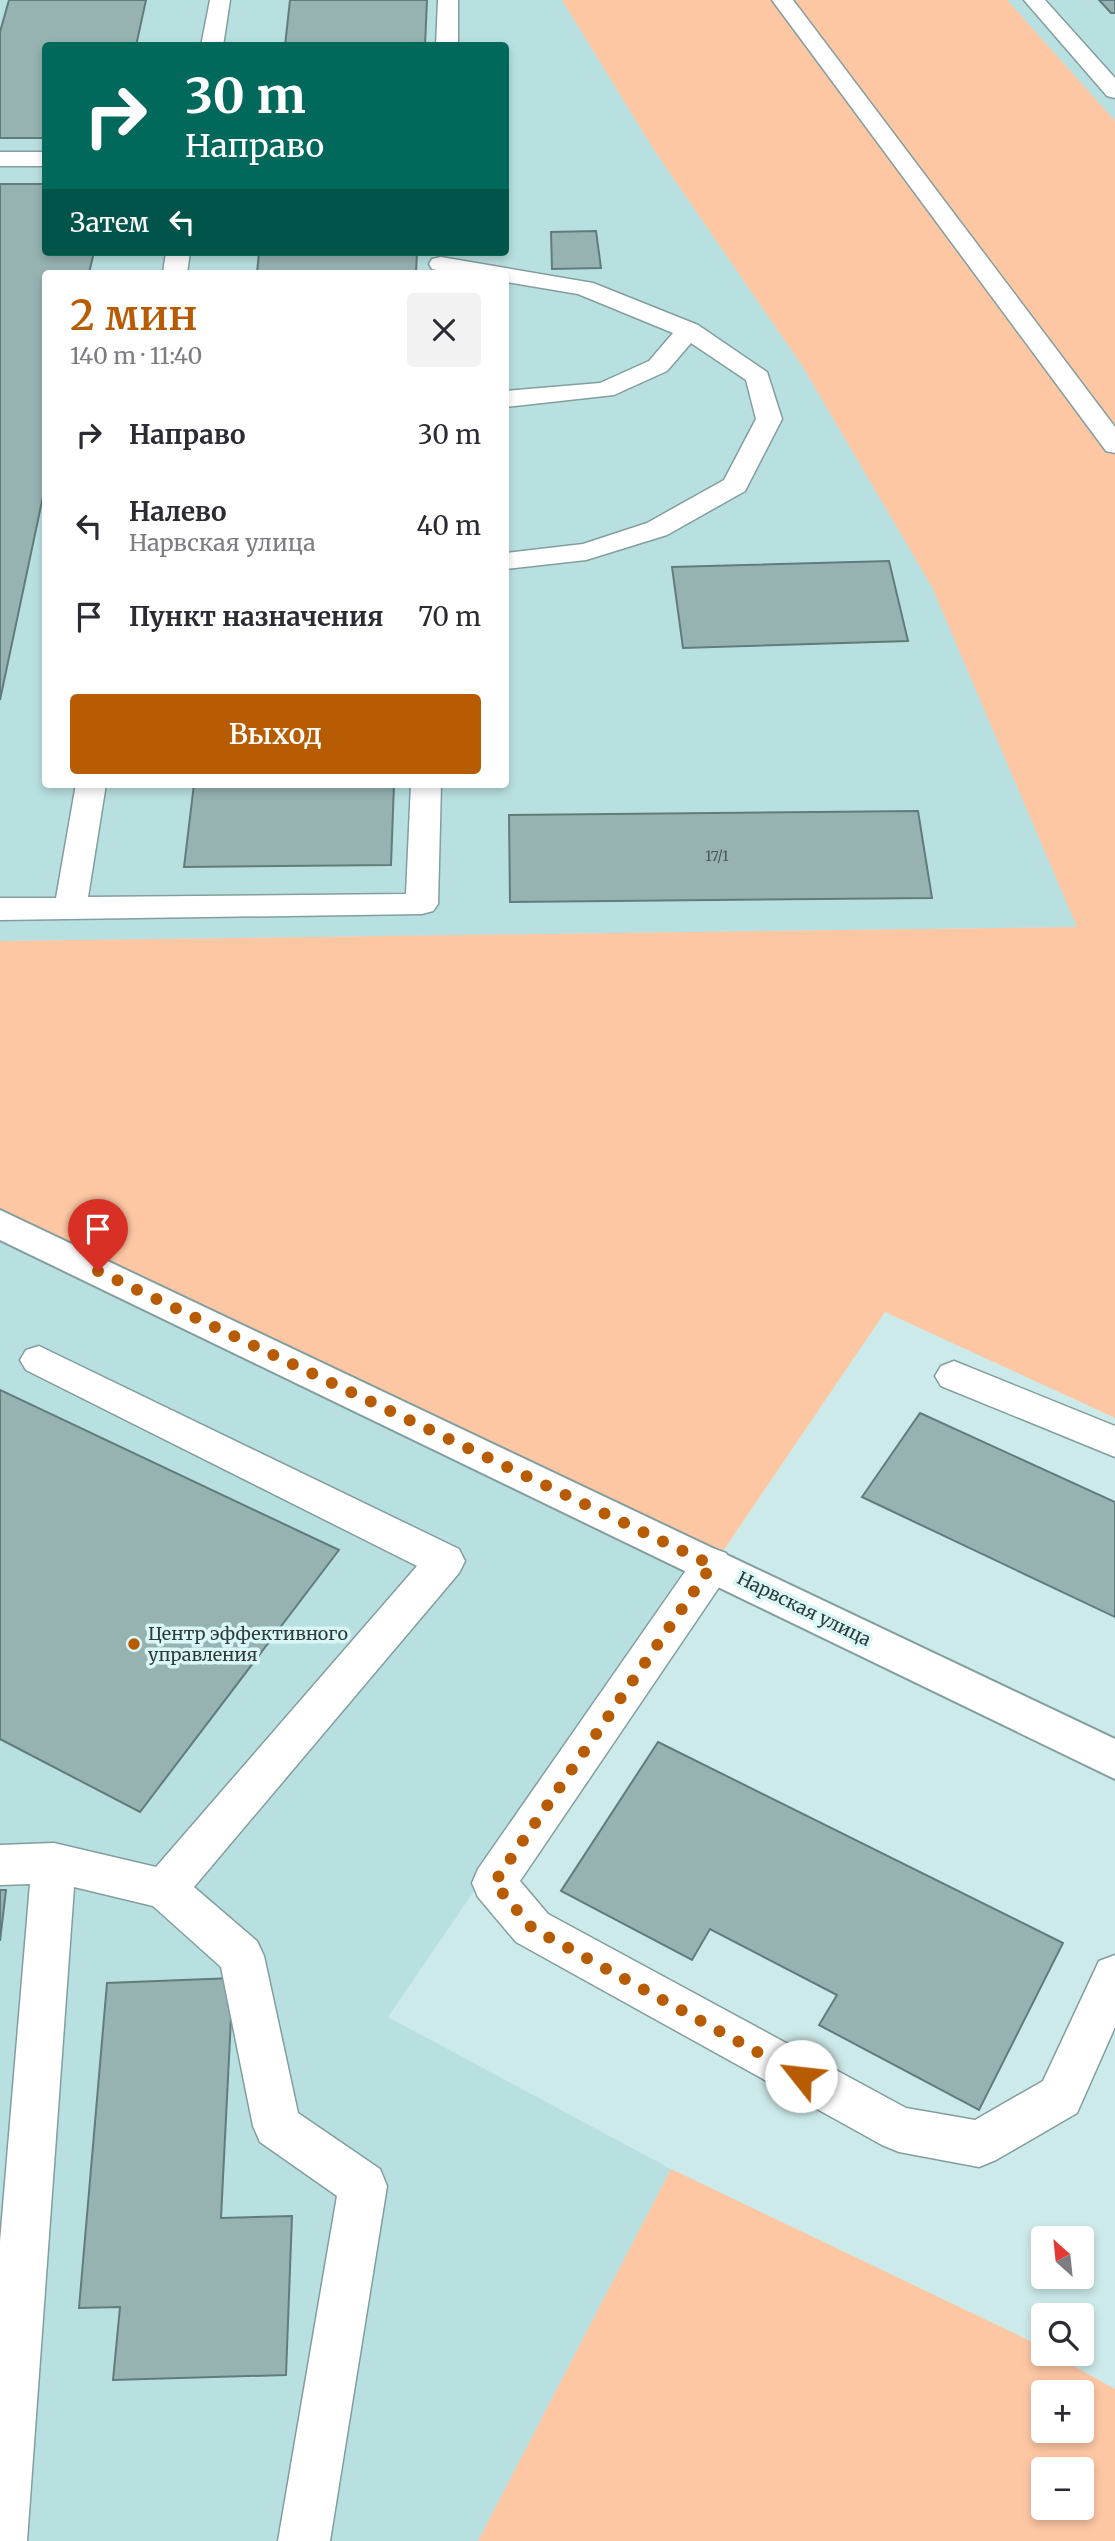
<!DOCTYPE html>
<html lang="ru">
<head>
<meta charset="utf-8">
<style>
	body { margin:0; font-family:Merriweather,serif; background:#f2f2f3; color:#2b2b33; height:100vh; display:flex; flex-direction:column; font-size:26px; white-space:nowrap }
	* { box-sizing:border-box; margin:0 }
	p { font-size:23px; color:#7c7c81 }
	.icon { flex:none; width:38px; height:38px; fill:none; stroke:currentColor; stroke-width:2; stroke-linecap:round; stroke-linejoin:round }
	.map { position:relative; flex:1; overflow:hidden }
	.side { position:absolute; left:42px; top:270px; width:467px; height:518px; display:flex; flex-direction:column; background:#fff; border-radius:7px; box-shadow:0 4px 10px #0003 }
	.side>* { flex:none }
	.banner { position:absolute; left:42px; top:42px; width:467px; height:214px; border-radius:7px; box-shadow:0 4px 10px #0003; background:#00695c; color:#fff; overflow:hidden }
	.needle { width:46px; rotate:333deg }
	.tools { position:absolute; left:1031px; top:2226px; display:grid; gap:14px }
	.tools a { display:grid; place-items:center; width:63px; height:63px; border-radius:7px; background:#fff; box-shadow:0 4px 10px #0003; font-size:35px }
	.pin { position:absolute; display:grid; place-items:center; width:60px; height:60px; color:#fff; margin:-72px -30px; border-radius:50% 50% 50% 0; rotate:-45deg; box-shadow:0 0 7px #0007 }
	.pin .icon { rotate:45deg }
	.me { position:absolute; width:77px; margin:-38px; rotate:299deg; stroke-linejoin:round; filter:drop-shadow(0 0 5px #0008) }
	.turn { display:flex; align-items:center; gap:24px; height:147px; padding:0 28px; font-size:32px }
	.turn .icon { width:91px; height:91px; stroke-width:2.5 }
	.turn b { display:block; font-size:49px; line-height:60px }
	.then { display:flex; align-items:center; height:66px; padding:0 28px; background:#0003; gap:14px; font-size:26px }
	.round { display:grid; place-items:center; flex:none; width:74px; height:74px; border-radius:7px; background:#f2f2f3 }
	.summary { display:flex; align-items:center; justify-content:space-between; height:119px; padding:0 28px }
	h1 { font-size:42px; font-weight:600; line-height:52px; color:#b85c03 }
	.cta { display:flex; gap:14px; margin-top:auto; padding:14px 28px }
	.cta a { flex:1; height:80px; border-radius:7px; background:#b85c03; color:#fff; font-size:28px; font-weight:600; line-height:80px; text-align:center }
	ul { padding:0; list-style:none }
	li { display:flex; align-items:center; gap:21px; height:91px; padding:0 28px }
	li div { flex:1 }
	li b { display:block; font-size:26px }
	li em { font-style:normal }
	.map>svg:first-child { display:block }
</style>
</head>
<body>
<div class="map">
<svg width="1115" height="2541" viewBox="0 0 1115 2541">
	<rect width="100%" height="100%" fill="#cceae9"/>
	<!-- built -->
	<g fill="#b9e0e0" fill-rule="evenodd">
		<path d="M0 0H562L654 150 803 367 933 587 1078 927 0 941ZM46 46H506V252H46ZM46 273H506V784H46Z"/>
		<path d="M1007 0H1115V121L1018 12Z"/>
		<path d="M0 1235 695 1568 388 2017 671 2169 478 2541H0Z"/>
	</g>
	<!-- green -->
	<g fill="#fec7a4" fill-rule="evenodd">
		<path d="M562 0H1007L1115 121V1418L885 1312 719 1557 0 1212V941L1077 927 932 587 803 367 654 150Z"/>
		<path d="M671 2169 1020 2336 1043 2348V2354H1052L1115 2389V2541H478ZM1043 2392H1082V2431H1043ZM1043 2469H1082V2508H1043Z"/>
	</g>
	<!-- building -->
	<g fill="#96b3b2" stroke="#617c7c" stroke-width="2">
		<path d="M9 0H146L136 46H46V138H0V32Z"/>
		<path d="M290 0H427L425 46H285Z"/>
		<path d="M1099 0H1115V13H1111Z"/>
		<path d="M0 184H46V252H94L89 273H46V482L0 700Z"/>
		<path d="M596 231 601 268 552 269 551 232Z"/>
		<path d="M259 252H417L416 273H257Z"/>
		<path d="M889 561 908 641 683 648 672 567Z"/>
		<path d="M194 784H394L391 865 184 867Z"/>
		<path d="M918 811 932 898 510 902 509 815Z"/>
		<path d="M0 1390 339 1550 140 1812 0 1739Z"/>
		<path d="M920 1413 1115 1502V1617L862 1497Z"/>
		<path d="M658 1742 1063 1943 979 2110 819 2025 837 1995 710 1929 692 1960 561 1891Z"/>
		<path d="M0 1890H6L0 1941Z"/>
		<path d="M233 1978 221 2218 292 2216 286 2375 113 2380 120 2307 79 2308 107 1983Z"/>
	</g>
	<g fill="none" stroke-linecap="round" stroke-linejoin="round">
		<!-- service casing -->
		<g stroke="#829e9e" stroke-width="3">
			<g id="service">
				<path d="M210 0H230L223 46H201Z"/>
				<path d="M438 0H458V46H436Z"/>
				<path d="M772 0H793L1115 427V453L1106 451Z"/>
				<path d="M1024 0H1045L1115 78V98L1107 96Z"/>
				<rect x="0" y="152" width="46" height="14"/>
				<path d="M166 252H190L187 273H163Z"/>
				<path d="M441 257 593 283 698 325 767 372 782 419 745 491 667 535 586 560 506 569V553L583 544 647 523 724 480 756 419 746 380 691 343 667 371 614 395 506 407V391L600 383 649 361 673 333 578 294 506 282V273H451L432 269 429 264 432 259Z"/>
				<path d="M76 784H106L88 897 406 894 411 784H441L438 904 433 911 422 914 0 920V898H56Z"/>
				<path d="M39 1346 459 1549 465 1561 459 1573 194 1887 257 1941 264 1956 298 2113 380 2169 387 2186 330 2541H278L337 2196 260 2142 253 2126 221 1967 153 1906 74 1887 27 2541H0V2242L30 1884 0 1885V1845L54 1843 156 1867 417 1566 26 1370 20 1360 26 1350Z"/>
				<path d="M954 1361 1115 1426V1457L941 1386 935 1376 941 1366Z"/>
				<path d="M712 1548 726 1553 732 1565 726 1577 520 1881 548 1914 906 2108 975 2120 1043 2081 1099 1961 1115 1955V2027L1077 2113 996 2160 979 2167 899 2152 882 2145 516 1942 478 1897 472 1883 478 1869 698 1553Z"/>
			</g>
		</g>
		<!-- minor casing -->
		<g stroke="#829e9e" stroke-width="4">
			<path id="minor" d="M0 1210 1115 1739V1779L0 1240Z"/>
		</g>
		<!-- service -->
		<use href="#service" fill="#fff" fill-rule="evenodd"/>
		<!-- minor -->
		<use href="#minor" fill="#fff" fill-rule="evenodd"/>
	</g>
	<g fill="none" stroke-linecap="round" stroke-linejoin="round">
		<!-- route -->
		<path stroke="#b85c03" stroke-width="12" stroke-dasharray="0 21.6" d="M98 1271 712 1565 494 1883 532 1928 801 2076"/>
	</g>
	<!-- markers -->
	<circle fill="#b85c03" stroke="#d9f7f7" stroke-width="2.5" cx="134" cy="1644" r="7"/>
	<g text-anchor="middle" stroke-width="7" stroke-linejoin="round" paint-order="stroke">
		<!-- number labels -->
		<g font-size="14" fill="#495959">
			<text x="717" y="861">17/1</text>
		</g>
		<!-- street labels -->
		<g font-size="18" fill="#2f3b3b" stroke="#d9f7f7">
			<text transform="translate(804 1609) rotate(26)" y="6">Нарвская улица</text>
		</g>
		<!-- poi labels -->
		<g font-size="18" fill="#2f3b3b" stroke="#d9f7f7" text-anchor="start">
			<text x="148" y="1640">Центр эффективного<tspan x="148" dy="21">управления</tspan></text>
		</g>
	</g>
</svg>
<div class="tools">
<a><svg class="needle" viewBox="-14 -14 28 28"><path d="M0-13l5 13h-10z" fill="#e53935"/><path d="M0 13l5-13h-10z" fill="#7c7c81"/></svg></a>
<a><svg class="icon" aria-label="search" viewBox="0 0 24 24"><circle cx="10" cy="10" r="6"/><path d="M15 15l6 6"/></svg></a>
<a>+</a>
<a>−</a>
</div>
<div class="pin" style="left:98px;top:1271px;background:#d93025"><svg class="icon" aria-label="arrive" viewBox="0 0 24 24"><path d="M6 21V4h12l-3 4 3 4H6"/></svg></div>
<svg class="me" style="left:801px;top:2076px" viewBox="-20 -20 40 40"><circle r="19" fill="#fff"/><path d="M0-13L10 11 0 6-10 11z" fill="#b85c03"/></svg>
<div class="banner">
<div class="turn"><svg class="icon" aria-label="right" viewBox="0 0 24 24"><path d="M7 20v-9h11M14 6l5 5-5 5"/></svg><div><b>30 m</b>Направо</div></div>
<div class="then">Затем<svg class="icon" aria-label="left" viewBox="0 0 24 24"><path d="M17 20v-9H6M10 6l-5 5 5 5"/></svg></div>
</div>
<section class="side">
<div class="summary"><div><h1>2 мин</h1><p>140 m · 11:40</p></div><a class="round"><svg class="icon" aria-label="close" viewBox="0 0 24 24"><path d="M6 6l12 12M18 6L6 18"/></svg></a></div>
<ul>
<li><svg class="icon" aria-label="right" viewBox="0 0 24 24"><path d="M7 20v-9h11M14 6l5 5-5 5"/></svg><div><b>Направо</b></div><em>30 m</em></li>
<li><svg class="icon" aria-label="left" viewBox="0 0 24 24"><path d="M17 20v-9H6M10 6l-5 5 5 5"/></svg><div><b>Налево</b><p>Нарвская улица</p></div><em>40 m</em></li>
<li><svg class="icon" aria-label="arrive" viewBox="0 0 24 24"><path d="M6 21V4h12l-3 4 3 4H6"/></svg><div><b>Пункт назначения</b></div><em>70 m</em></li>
</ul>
<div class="cta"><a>Выход</a></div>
</section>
</div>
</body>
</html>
